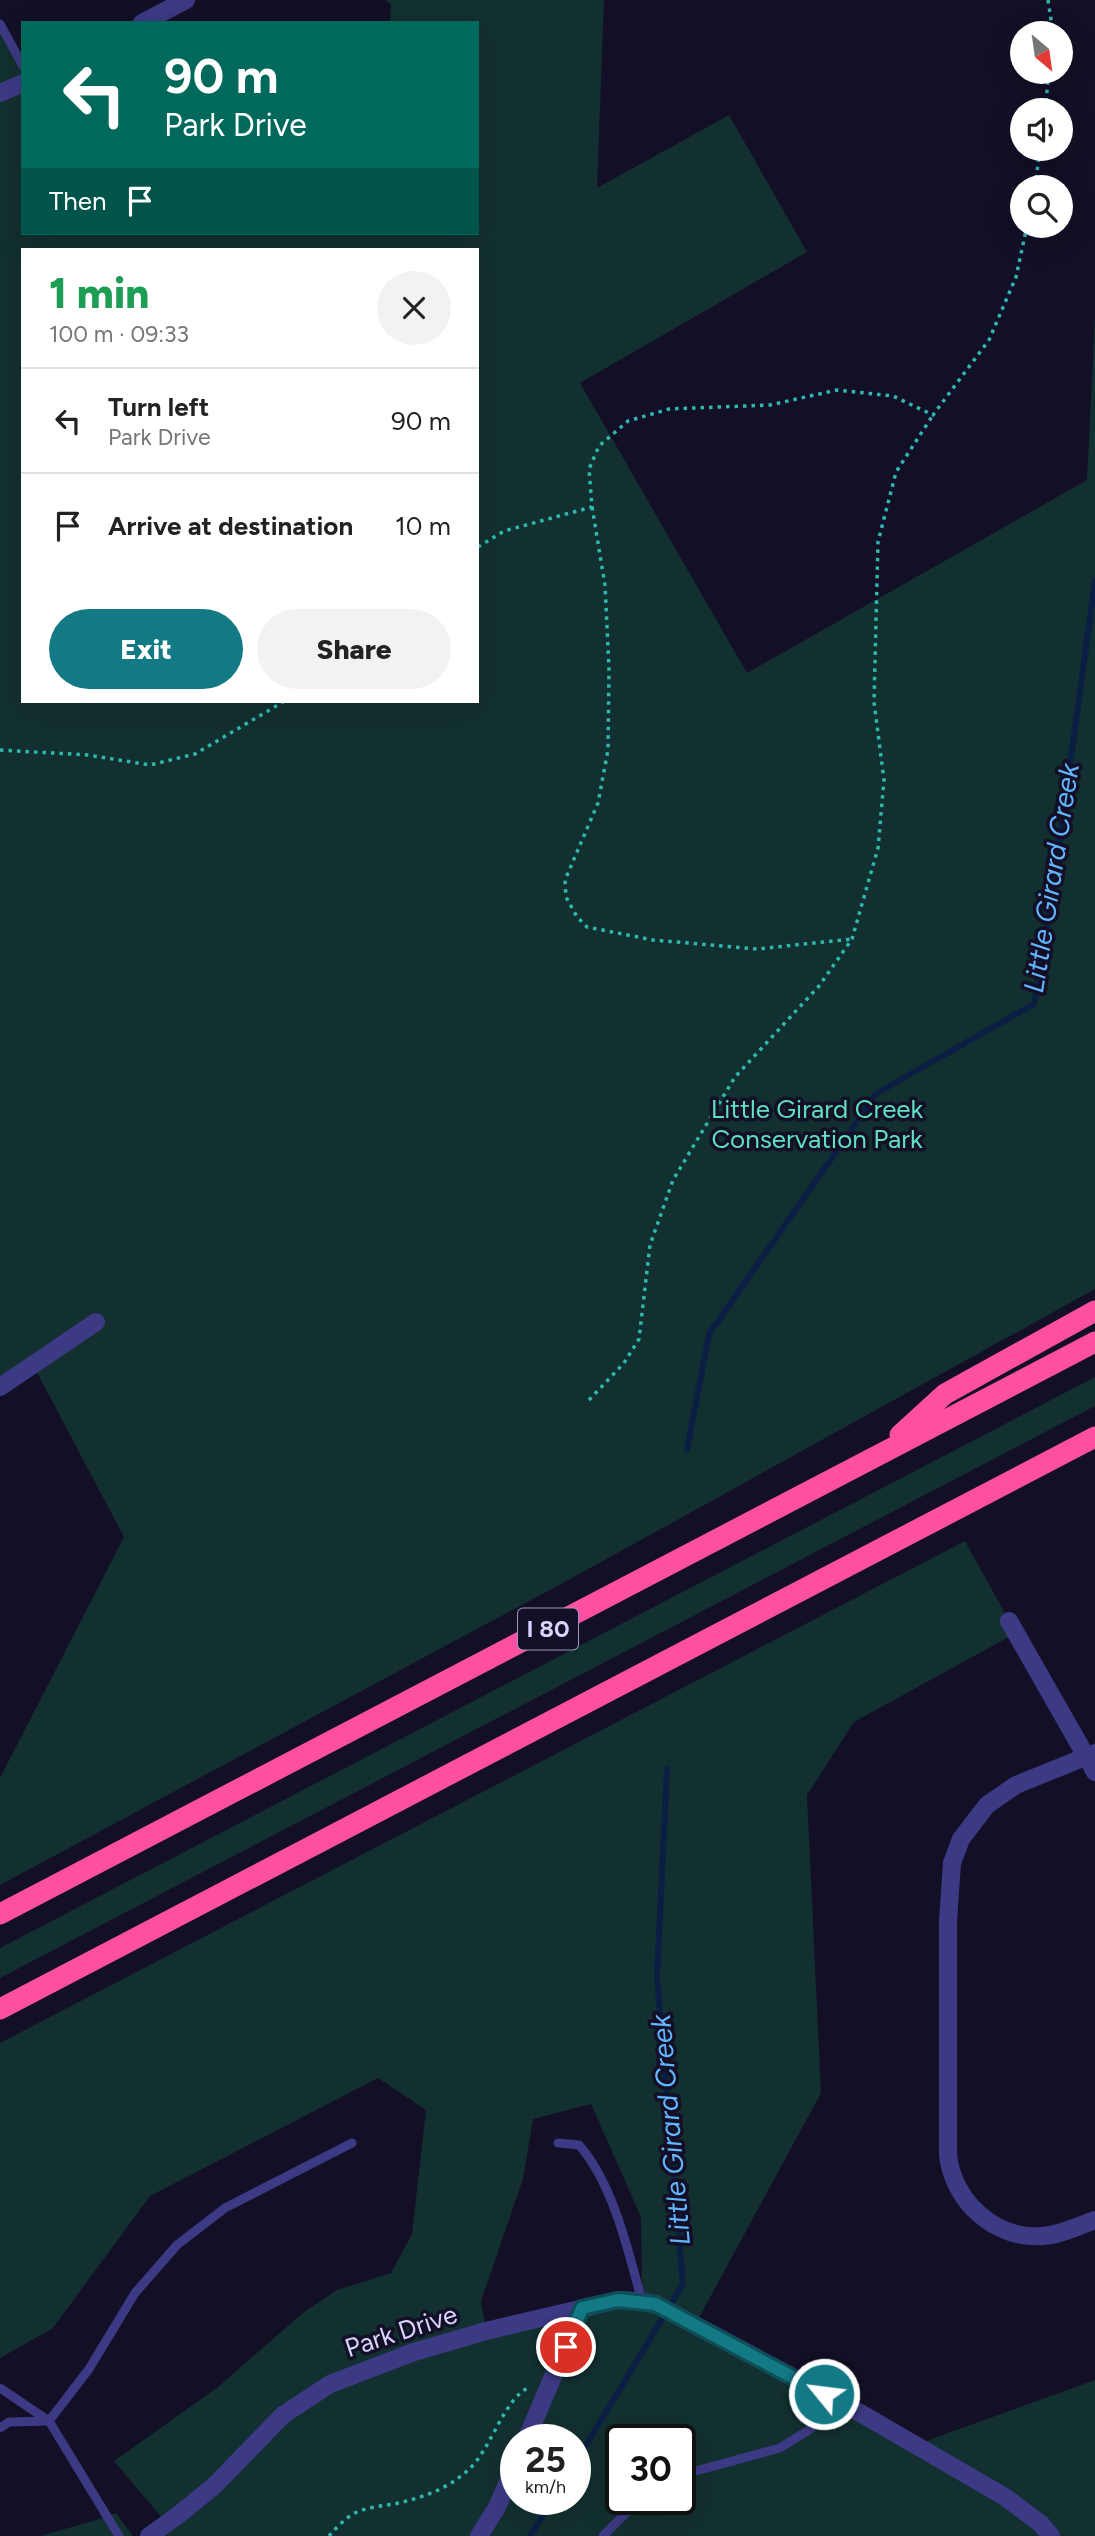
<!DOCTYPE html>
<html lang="en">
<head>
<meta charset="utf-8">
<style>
	body { margin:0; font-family:Figtree,sans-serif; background:#f2f2f2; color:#222; height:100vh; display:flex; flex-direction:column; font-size:26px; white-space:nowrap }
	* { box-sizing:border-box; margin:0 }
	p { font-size:23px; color:#767676 }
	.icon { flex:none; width:38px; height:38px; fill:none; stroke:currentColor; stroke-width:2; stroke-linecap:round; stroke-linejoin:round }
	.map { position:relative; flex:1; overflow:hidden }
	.details { position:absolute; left:21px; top:248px; width:458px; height:455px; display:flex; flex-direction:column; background:#fff; border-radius:0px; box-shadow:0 7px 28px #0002 }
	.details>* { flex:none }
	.banner { position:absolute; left:21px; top:21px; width:458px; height:214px; border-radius:0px; box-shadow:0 7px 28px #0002; background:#00695c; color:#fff; overflow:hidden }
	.needle { width:46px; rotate:151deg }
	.tools { position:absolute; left:1010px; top:21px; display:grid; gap:14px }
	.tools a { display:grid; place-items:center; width:63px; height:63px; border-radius:50%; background:#fff; box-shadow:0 7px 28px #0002; font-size:35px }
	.speed { position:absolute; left:500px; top:2424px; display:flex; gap:14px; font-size:35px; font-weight:700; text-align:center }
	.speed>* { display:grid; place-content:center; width:91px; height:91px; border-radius:50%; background:#fff; box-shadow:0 7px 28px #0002; line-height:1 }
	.speed small { font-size:18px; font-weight:400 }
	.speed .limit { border:4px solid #111; border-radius:10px; background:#fff; color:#111 }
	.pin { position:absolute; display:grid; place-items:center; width:60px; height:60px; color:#fff; margin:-30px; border:4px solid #fff; border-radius:50%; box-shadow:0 2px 7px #0007 }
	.me { position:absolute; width:77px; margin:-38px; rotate:299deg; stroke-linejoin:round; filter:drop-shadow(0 0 5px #0008) }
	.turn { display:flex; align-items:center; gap:24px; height:147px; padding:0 28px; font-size:32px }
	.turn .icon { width:91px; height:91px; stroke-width:2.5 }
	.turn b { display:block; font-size:49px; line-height:60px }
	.then { display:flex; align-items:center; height:66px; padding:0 28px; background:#0003; gap:14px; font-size:26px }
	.round { display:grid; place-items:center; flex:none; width:74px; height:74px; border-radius:37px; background:#f2f2f2 }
	.summary { display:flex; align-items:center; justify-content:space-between; height:119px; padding:0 28px }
	h1 { font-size:42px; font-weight:800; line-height:52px; color:#1e9e55 }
	.primary-button { display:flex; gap:14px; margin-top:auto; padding:14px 28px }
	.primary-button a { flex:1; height:80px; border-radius:42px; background:#137a85; color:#fff; font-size:28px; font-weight:800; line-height:80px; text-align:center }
	.primary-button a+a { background:#f2f2f2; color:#222 }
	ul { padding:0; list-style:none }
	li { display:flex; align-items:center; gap:21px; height:105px; padding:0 28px; border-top:2px solid #e0e0e0 }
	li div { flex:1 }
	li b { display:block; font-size:26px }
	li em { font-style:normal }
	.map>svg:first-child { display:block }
</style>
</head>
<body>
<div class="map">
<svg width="1095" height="2536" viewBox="0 0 1095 2536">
	<rect width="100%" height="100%" fill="#130f26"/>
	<!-- green -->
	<g fill="#12302f" fill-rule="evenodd">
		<path d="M385 0H604L597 188 729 115 807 252 580 383 747 673 1087 480 1095 315V1289L574 1577 0 1885V1778L124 1537 33 1365 0 1387V24L23 66V233H478V23H390L391 4ZM23 250H478V702H23Z"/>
		<path d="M1095 1377V1406L0 1978V1948Z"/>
		<path d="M965 1541 1016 1633 854 1722 807 1795 821 2093 695 2325 915 2445 1095 2380V2536H155L169 2526 114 2461 218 2387 304 2312 337 2290 391 2273 412 2234 426 2110 378 2078 150 2196 53 2328 0 2358V2043ZM591 2104 641 2217 642 2301 486 2331 481 2301 523 2179 533 2119ZM516 2440H576V2499H516ZM621 2440H681V2499H621Z"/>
		<path d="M116 2513 133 2536H42C67 2527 92 2523 116 2513Z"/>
	</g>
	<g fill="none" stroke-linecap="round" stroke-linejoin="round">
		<!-- stream -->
		<g stroke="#0a1f44" stroke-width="6">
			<path d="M687 1450 709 1334 877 1093 1034 1004 1053 891 1095 581"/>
			<path d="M576 2462 683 2284 657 1977 667 1769"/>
			<path d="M530 2536 553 2499"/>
		</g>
		<!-- path -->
		<g stroke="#2fb8b0" stroke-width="3.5" stroke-dasharray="3.5 5" stroke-linecap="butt">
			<path d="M1048 0 1053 33"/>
			<path d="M1045 110 1049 72"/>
			<path d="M1035 187 1040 149"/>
			<path d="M592 507 605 585 609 669 608 750 598 803 565 880 566 897 577 917 587 927 653 940 757 949 852 939"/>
			<path d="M478 547 504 531 592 507 589 469 599 446 628 421 669 409 770 405 837 390 893 396 933 415 989 340 1016 277 1027 226"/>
			<path d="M0 750 88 755 150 765 195 754 283 702"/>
			<path d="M589 1400 624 1363 639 1339 650 1245 673 1180 735 1077 819 986 852 939 878 848 884 780 874 702 878 542 896 472 933 415"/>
			<path d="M329 2536C337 2527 346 2517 357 2512 369 2507 382 2506 394 2504 421 2498 446 2490 467 2471 491 2451 504 2397 530 2387"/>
		</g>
		<!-- service -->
		<g stroke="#3d3a85" stroke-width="9">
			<path d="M0 24 23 66"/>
			<path d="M558 2143 579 2145C613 2183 629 2253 642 2302"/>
			<path d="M0 2388 49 2421 119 2536"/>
			<path d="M0 2428 9 2422 49 2421 89 2369 135 2293 177 2245 225 2208 352 2143"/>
			<path d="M681 2475 780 2448 847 2406"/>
			<path d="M603 2536 631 2508 644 2499"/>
		</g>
		<!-- minor -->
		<g stroke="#3d3a85" stroke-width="18">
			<path d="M142 23 186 0"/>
			<path d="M0 93 23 83"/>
			<path d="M0 1387 96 1322"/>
			<path d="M1009 1621 1095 1772"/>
			<path d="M1095 1753 1016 1785 987 1805 961 1839 952 1863 948 1921V2155C953 2201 995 2240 1043 2236 1060 2235 1078 2226 1095 2220"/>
			<path d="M526 2440 582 2308"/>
			<path d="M149 2536 177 2516 214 2486 283 2415 330 2384 414 2352 486 2331 618 2300 637 2301 655 2304 695 2325 862 2414 1005 2497 1041 2524 1051 2536"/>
			<path d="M479 2536 497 2507 516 2463"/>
		</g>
		<!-- motorway -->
		<g stroke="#ff4fa3" stroke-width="21">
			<path d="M900 1435 945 1394 1095 1311"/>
			<path d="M0 1914 1095 1342"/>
			<path d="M0 2009 1095 1437"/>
		</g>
	</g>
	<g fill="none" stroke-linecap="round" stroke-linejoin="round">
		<!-- route casing -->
		<g stroke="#0c4f56" stroke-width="18">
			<path id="route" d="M566 2347 582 2308 618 2300 655 2304 824 2394"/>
		</g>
		<!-- route -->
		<use href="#route" stroke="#137a85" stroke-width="12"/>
	</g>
	<g text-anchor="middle" stroke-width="7" stroke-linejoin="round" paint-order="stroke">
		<!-- shield labels -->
		<rect fill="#130f26" stroke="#9e99be" stroke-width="2" x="518" y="1608.5" width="60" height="41" rx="5"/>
		<g font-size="24" font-weight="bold" fill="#d9d4ff">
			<text x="548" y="1637">I 80</text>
		</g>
		<!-- park labels -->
		<g font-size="26" fill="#5fe0c0" stroke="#130f26">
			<text x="817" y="1118">Little Girard Creek<tspan x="817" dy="30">Conservation Park</tspan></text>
		</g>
		<!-- street labels -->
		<g font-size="26" fill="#d9d4ff" stroke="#130f26">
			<text transform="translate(401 2331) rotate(-18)" y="9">Park Drive</text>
		</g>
		<!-- water labels -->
		<g font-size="28" font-style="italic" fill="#62b6ff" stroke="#130f26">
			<text transform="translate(1051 878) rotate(-81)" y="10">Little Girard Creek</text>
			<text transform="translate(670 2130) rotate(-95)" y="10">Little Girard Creek</text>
		</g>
	</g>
</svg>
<div class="tools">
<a><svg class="needle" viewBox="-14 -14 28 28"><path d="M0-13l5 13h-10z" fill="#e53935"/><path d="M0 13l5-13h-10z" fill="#767676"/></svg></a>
<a><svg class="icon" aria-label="sound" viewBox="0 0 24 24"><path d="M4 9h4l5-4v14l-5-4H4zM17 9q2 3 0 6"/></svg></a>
<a><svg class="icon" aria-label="search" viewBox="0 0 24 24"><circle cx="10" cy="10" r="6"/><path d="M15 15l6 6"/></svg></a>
</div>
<div class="speed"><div>25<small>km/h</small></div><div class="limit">30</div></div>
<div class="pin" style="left:566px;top:2347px;background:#d93025"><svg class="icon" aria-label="arrive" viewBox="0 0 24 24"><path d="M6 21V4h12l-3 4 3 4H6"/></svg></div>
<svg class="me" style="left:824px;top:2394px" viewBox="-20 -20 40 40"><circle r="17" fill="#137a85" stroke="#fff" stroke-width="3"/><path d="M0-11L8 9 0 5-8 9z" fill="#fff"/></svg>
<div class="banner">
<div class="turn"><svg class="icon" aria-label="left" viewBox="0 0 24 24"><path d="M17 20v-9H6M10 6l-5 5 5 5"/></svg><div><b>90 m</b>Park Drive</div></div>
<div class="then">Then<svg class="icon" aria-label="arrive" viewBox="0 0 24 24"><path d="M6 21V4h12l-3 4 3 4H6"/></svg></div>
</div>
<section class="details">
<div class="summary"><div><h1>1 min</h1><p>100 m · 09:33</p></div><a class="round"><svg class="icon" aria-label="close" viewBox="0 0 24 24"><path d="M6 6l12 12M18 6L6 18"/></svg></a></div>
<ul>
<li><svg class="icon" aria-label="left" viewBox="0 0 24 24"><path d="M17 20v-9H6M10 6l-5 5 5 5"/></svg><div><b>Turn left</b><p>Park Drive</p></div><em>90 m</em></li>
<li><svg class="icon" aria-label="arrive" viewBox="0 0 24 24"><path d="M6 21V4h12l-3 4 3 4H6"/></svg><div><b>Arrive at destination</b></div><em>10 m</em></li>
</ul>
<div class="primary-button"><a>Exit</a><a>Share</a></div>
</section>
</div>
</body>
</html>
